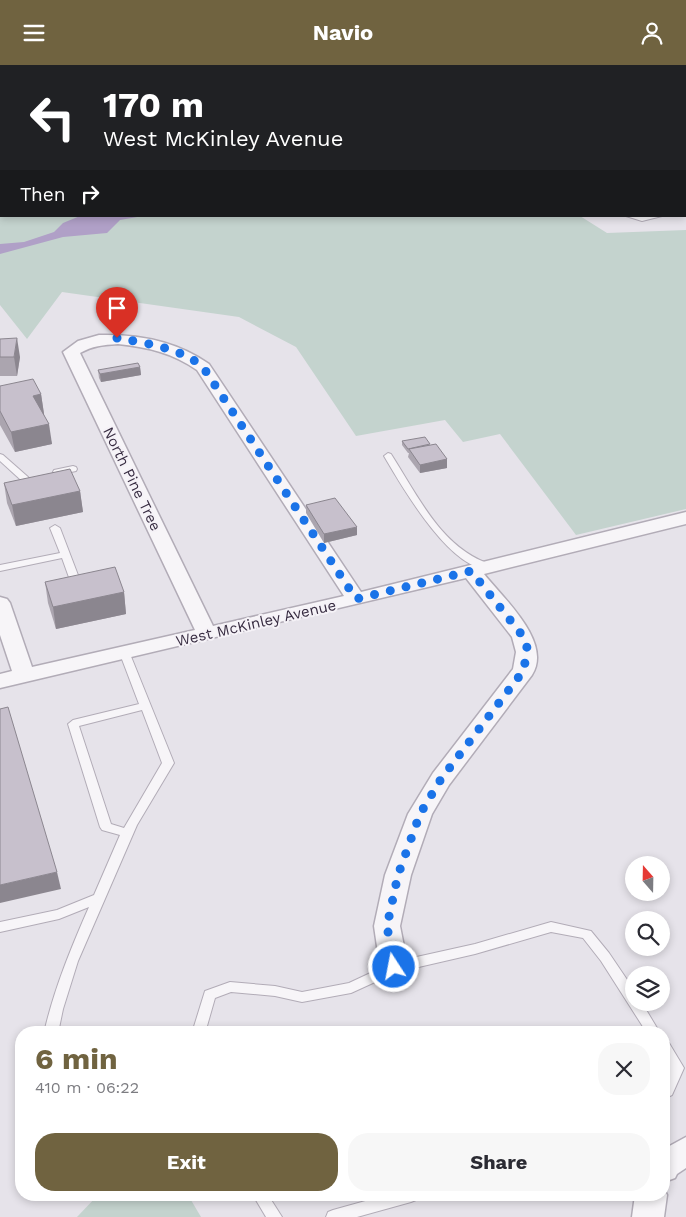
<!DOCTYPE html>
<html lang="en">
<head>
<meta charset="utf-8">
<style>
	body { margin:0; font-family:"Work Sans",sans-serif; background:#f7f7f7; color:#2b2b33; height:100vh; display:flex; flex-direction:column; font-size:19px; white-space:nowrap }
	* { box-sizing:border-box; margin:0 }
	p { font-size:16px; color:#7c7c81 }
	.icon { flex:none; width:28px; height:28px; fill:none; stroke:currentColor; stroke-width:2; stroke-linecap:round; stroke-linejoin:round }
	.map { position:relative; flex:1; overflow:hidden }
	.side { position:absolute; left:15px; top:961px; width:655px; height:175px; display:flex; flex-direction:column; background:#fff; border-radius:20px; box-shadow:0 2px 8px #0003 }
	.side>* { flex:none }
	.top-card { position:absolute; left:0px; top:0px; width:686px; height:152px; box-shadow:0 2px 8px #0003; background:#202124; color:#fff; overflow:hidden }
	.needle { width:32px; rotate:340deg }
	.controls { position:absolute; left:625px; top:791px; display:grid; gap:10px }
	.controls a { display:grid; place-items:center; width:45px; height:45px; border-radius:50%; background:#fff; box-shadow:0 2px 8px #0003; font-size:25px }
	.pin { position:absolute; display:grid; place-items:center; width:42px; height:42px; color:#fff; margin:-51px -21px; border-radius:50% 50% 50% 0; rotate:-45deg; box-shadow:0 0 5px #0007 }
	.pin .icon { rotate:45deg }
	.me { position:absolute; width:55px; margin:-28px; rotate:349deg; stroke-linejoin:round; filter:drop-shadow(0 0 4px #0008) }
	.turn { display:flex; align-items:center; gap:18px; height:105px; padding:0 20px; font-size:22px }
	.turn .icon { width:65px; height:65px; stroke-width:2.5 }
	.turn b { display:block; font-size:35px; line-height:42px }
	.then { display:flex; align-items:center; height:48px; padding:0 20px; background:#0003; gap:10px; font-size:19px }
	.round { display:grid; place-items:center; flex:none; width:52px; height:52px; border-radius:20px; background:#f7f7f7 }
	.headline { display:flex; align-items:center; justify-content:space-between; height:85px; padding:0 20px }
	h1 { font-size:30px; font-weight:700; line-height:38px; color:#706340 }
	.cta { display:flex; gap:10px; margin-top:auto; padding:10px 20px }
	.cta a { flex:1; height:58px; border-radius:20px; background:#706340; color:#fff; font-size:20px; font-weight:700; line-height:58px; text-align:center }
	.cta a+a { background:#f7f7f7; color:#2b2b33 }
	header { display:flex; justify-content:space-between; align-items:center; height:65px; padding:0 20px; background:#706340; color:#fff; font-size:22px; font-weight:700 }
	.map>svg:first-child { display:block }
</style>
</head>
<body>
<header><svg class="icon" aria-label="menu" viewBox="0 0 24 24"><path d="M4 6h16M4 12h16M4 18h16"/></svg>Navio<svg class="icon" aria-label="person" viewBox="0 0 24 24"><circle cx="12" cy="8" r="4"/><path d="M4 21q1-7 8-7t8 7"/></svg></header>
<div class="map">
<svg width="686" height="1152" viewBox="0 0 686 1152">
	<rect width="100%" height="100%" fill="#e6e3ea"/>
	<!-- green -->
	<g fill="#c4d3ce">
		<path d="M0 0 376 1H1V151H580L607 168 686 165V444L576 470 500 369 463 377 445 355 356 371 296 282 239 252 62 227 27 274 0 240Z"/>
		<path d="M98 1130H188L201 1152H77Z"/>
	</g>
	<!-- water -->
	<path fill="#b0a0c7" d="M80 151H143L120 155 107 168 63 172 0 189V179L24 177 54 167 63 158Z"/>
	<g fill="none" stroke-linecap="round" stroke-linejoin="round">
		<!-- stream -->
		<rect fill="#b0a0c7" fill-rule="evenodd" x="685" y="36" width="1" height="2"/>
		<!-- service casing -->
		<g stroke="#b2acb7" stroke-width="2">
			<g id="service">
				<path d="M431 0H437L438 1H432Z"/>
				<rect x="685" y="105" width="1" height="4"/>
				<rect x="685" y="138" width="1" height="4"/>
				<path d="M626 151H662L642 156Z"/>
				<path d="M388 388 391 389C418 431 442 485 493 500L495 502 493 504C453 511 401 420 384 391Z"/>
				<path d="M0 389 3 390 28 412 29 414 28 416H22L0 396Z"/>
				<path d="M73 401 76 402 77 404 76 406 57 410 53 407 54 405Z"/>
				<path d="M55 460 60 463 81 518 79 520H73L71 518 62 493 0 506V500L60 488 50 463Z"/>
				<path d="M125 586 130 589 174 698 137 760 78 896 63 944 58 968H44C54 924 71 883 89 842L59 854 0 867V857L57 845 94 830 120 770 102 765 100 762 68 659 73 655 139 639 120 589ZM142 645 162 698 124 763 111 759 79 661Z"/>
				<path d="M551 857 591 866 609 888 634 925V938H642L660 968H647L601 896 583 873 551 867 475 889 397 907 351 928 302 937 275 931 231 927 215 933 205 968H192L205 926 230 917 275 921 302 927 349 918 394 897 475 879Z"/>
				<path d="M664 976 669 978 684 1003 672 1030 664 1034V1018L670 1004 664 993Z"/>
				<path d="M253 1130H268L282 1152H266Z"/>
				<path d="M387 1130H418L416 1135 411 1137 357 1152H326L328 1147 333 1145Z"/>
			</g>
		</g>
		<!-- minor casing -->
		<g stroke="#b2acb7" stroke-width="3">
			<g id="minor">
				<path d="M99 270C138 269 177 276 209 299L361 527 686 447V459L484 509C503 533 553 577 532 610L449 720 432 749 411 810 400 861 408 902 404 910 394 913 384 910 380 902 374 861 385 810 408 749 433 708 513 604 516 587 512 572 466 513 0 623V609L12 606 0 570V532L7 534 10 538 32 602 195 565 63 287 78 276ZM118 279C147 282 173 288 197 305L344 531 213 561 80 288C92 281 103 280 118 279Z"/>
				<path d="M686 1072V1103L677 1109 675 1113 664 1117V1084Z"/>
				<path d="M664 1124 667 1130 664 1152H632L635 1130H664Z"/>
			</g>
		</g>
		<!-- tertiary casing -->
		<g stroke="#b2acb7" stroke-width="3">
			<g id="tertiary">
				<path d="M623 0H638L639 1H624Z"/>
				<rect x="685" y="21" width="1" height="9"/>
			</g>
		</g>
		<!-- service -->
		<use href="#service" fill="#f7f5f8" fill-rule="evenodd"/>
		<!-- minor -->
		<use href="#minor" fill="#f7f5f8" fill-rule="evenodd"/>
		<!-- tertiary -->
		<use href="#tertiary" fill="#f7f5f8" fill-rule="evenodd"/>
	</g>
	<!-- wall -->
	<g fill="#aba5af">
		<path d="M0 292H20L17 311H0Z"/>
		<path d="M140 302 141 310 101 317 99 313 98 305Z"/>
		<path d="M0 321 41 329 44 349 52 379 15 387 0 360Z"/>
		<path d="M402 376 430 380 447 394V403L420 408 408 392 409 388H408L402 380Z"/>
		<path d="M4 418 80 426 83 447 16 461 7 438Z"/>
		<path d="M306 440 357 470 324 478 306 448Z"/>
		<path d="M45 517 124 527 126 549 56 564 48 538Z"/>
	</g>
	<!-- shaded-wall -->
	<g fill="#8b868f">
		<path d="M685 80H686V91L685 92Z"/>
		<path d="M17 273 20 292 17 311 14 292Z"/>
		<path d="M140 302 141 310 101 317 100 309Z"/>
		<path d="M41 329 44 349 36 350 33 331Z"/>
		<path d="M49 359 52 379 15 387 11 367Z"/>
		<path d="M447 394V403L420 408V400Z"/>
		<path d="M80 426 83 447 16 461 12 440Z"/>
		<path d="M357 462V470L324 478V469Z"/>
		<path d="M124 527 126 549 56 564 53 542Z"/>
		<path d="M57 807 61 824 0 838V820Z"/>
	</g>
	<!-- building -->
	<g fill="#c7c0cc" stroke="#8b868f">
		<rect x="685" y="64" width="1" height="16"/>
		<path d="M17 273 14 292H0V274Z"/>
		<path d="M138 298 140 302 100 309 98 305Z"/>
		<path d="M33 314 41 329 33 331 49 359 11 367 0 346V321Z"/>
		<path d="M425 372 430 379 408 384 402 376Z"/>
		<path d="M436 379 447 394 420 400 409 384Z"/>
		<path d="M70 404 80 426 12 440 4 418Z"/>
		<path d="M335 433 357 462 324 469 306 440Z"/>
		<path d="M115 502 124 527 53 542 45 517Z"/>
		<path d="M8 642 57 807 0 820V644Z"/>
	</g>
	<g fill="none" stroke-linecap="round" stroke-linejoin="round">
		<!-- route -->
		<path stroke="#1a73e8" stroke-width="9" stroke-dasharray="0 16.2" d="M117 273C145 278 181 283 203 302L356 534 471 506 522 570 527 581 524 605 441 714 420 749 398 810 387 861 394 902"/>
	</g>
	<g text-anchor="middle" stroke-width="4" stroke-linejoin="round" paint-order="stroke">
		<!-- street labels -->
		<g font-size="15" fill="#372c41" stroke="#f5f2f7">
			<text transform="translate(132 414) rotate(64)" y="5">North Pine Tree</text>
			<text transform="translate(256 558) rotate(-13)" y="5">West McKinley Avenue</text>
		</g>
	</g>
</svg>
<div class="controls">
<a><svg class="needle" viewBox="-14 -14 28 28"><path d="M0-13l5 13h-10z" fill="#e53935"/><path d="M0 13l5-13h-10z" fill="#7c7c81"/></svg></a>
<a><svg class="icon" aria-label="search" viewBox="0 0 24 24"><circle cx="10" cy="10" r="6"/><path d="M15 15l6 6"/></svg></a>
<a><svg class="icon" aria-label="layers" viewBox="0 0 24 24"><path d="M12 4l9 5-9 5-9-5zM3 14l9 5 9-5"/></svg></a>
</div>
<div class="pin" style="left:117px;top:273px;background:#d93025"><svg class="icon" aria-label="arrive" viewBox="0 0 24 24"><path d="M6 21V4h12l-3 4 3 4H6"/></svg></div>
<svg class="me" style="left:394px;top:902px" viewBox="-20 -20 40 40"><circle r="17" fill="#1a73e8" stroke="#fff" stroke-width="3"/><path d="M0-11L8 9 0 5-8 9z" fill="#fff"/></svg>
<div class="top-card">
<div class="turn"><svg class="icon" aria-label="left" viewBox="0 0 24 24"><path d="M17 20v-9H6M10 6l-5 5 5 5"/></svg><div><b>170 m</b>West McKinley Avenue</div></div>
<div class="then">Then<svg class="icon" aria-label="right" viewBox="0 0 24 24"><path d="M7 20v-9h11M14 6l5 5-5 5"/></svg></div>
</div>
<section class="side">
<div class="headline"><div><h1>6 min</h1><p>410 m · 06:22</p></div><a class="round"><svg class="icon" aria-label="close" viewBox="0 0 24 24"><path d="M6 6l12 12M18 6L6 18"/></svg></a></div>
<div class="cta"><a>Exit</a><a>Share</a></div>
</section>
</div>
</body>
</html>
